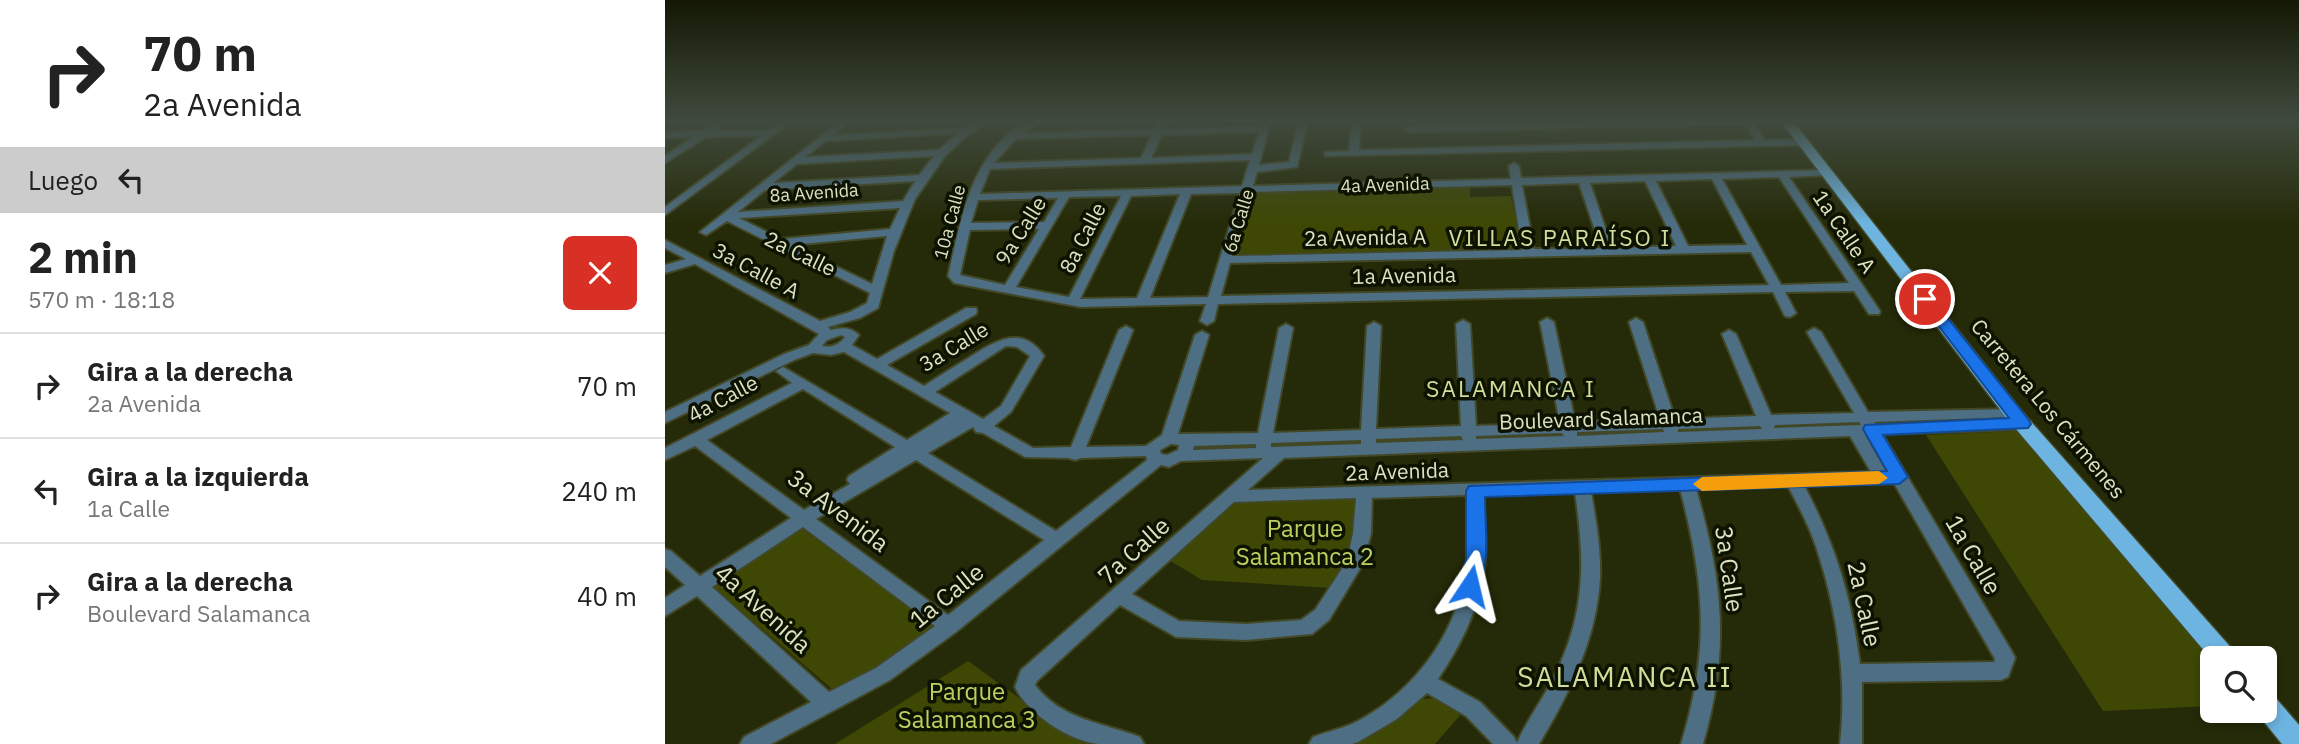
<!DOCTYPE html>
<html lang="es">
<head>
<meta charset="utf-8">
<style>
	body { margin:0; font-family:"IBM Plex Sans",sans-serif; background:#f2f2f2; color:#222; height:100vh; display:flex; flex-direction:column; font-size:26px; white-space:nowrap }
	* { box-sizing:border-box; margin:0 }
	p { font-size:23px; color:#767676 }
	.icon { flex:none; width:38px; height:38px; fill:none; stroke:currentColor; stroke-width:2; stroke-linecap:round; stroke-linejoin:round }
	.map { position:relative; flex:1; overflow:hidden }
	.panel { display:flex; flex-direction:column; background:#fff; width:665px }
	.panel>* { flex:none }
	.top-card { background:#fff; color:#222; overflow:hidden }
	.buttons { position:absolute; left:1535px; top:646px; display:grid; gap:14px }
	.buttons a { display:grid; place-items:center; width:77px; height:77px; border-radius:10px; background:#fff; box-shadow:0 4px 10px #0003; font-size:35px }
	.pin { position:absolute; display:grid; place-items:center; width:60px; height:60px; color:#fff; margin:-30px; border:4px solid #fff; border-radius:50%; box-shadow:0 2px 7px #0007 }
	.me { position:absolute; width:77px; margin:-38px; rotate:10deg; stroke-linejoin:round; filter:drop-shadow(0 0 5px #0008) }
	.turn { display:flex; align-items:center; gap:24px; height:147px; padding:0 28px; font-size:32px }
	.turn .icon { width:91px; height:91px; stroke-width:2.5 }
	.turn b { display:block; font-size:49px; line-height:60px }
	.then { display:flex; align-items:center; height:66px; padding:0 28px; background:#0003; gap:14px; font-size:26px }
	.round { display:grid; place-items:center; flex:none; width:74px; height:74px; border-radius:10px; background:#f2f2f2 }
	.summary { display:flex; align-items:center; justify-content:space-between; height:119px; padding:0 28px }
	h1 { font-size:42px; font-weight:700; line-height:52px }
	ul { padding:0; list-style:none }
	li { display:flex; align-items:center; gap:21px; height:105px; padding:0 28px; border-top:2px solid #e0e0e0 }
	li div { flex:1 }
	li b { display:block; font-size:26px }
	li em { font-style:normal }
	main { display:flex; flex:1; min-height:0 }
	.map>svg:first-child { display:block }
</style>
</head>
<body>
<main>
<section class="panel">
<div class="top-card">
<div class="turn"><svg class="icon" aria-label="right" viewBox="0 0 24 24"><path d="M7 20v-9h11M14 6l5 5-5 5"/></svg><div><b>70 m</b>2a Avenida</div></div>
<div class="then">Luego<svg class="icon" aria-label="left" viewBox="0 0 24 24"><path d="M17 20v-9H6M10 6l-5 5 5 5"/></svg></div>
</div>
<div class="summary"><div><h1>2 min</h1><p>570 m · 18:18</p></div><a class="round" style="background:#d93025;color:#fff"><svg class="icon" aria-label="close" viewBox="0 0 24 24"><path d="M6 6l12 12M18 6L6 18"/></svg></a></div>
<ul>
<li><svg class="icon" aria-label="right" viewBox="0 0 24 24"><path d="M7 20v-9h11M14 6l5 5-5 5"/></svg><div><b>Gira a la derecha</b><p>2a Avenida</p></div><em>70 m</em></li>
<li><svg class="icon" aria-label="left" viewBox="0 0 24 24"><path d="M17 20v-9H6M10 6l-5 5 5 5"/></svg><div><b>Gira a la izquierda</b><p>1a Calle</p></div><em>240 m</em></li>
<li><svg class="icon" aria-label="right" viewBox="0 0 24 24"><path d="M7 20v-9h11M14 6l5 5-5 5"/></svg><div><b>Gira a la derecha</b><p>Boulevard Salamanca</p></div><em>40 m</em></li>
</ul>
</section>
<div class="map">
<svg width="1634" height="744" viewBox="0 0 1634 744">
	<rect width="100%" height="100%" fill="#252b08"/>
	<!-- green -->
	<g fill="#3e4804">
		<path d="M805 185V197L846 196 857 252 570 258 588 190Z"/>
		<path d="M1352 431 1547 661V706L1438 711 1261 435Z"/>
		<path d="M691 499 683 556 666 588 537 580 504 560 566 502Z"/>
		<path d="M136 528 274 629 213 670 167 689 46 585Z"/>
		<path d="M303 661 405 735 432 744H170Z"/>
		<path d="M772 698 798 712 770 744H689L728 722 757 699Z"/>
	</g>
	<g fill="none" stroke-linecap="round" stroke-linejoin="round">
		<!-- minor casing -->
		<g stroke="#424826" stroke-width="4">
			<g id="minor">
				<path d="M54 120H65L49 131 104 130 118 120H129L0 215V207L96 136 41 137 0 163V156L28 137 0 138V132L36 131Z"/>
				<path d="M176 120H186L169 135 302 128 315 120H326L300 137 280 156 250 199 229 251 213 308 195 318 163 327 166 330C176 327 186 327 194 335L187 345 212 359 301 308H311L312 311 311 314 222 365 259 386C273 377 287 368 302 359 327 343 356 322 379 356L346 412 329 426 368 448 406 447 454 330 461 326 468 330 421 447 481 446 497 435 530 335 537 331 544 335 513 434 593 433 614 328 621 324 628 328 608 433 696 430 702 326 709 322 716 326 711 429 796 426 791 324 798 320 805 324 811 426 895 423 875 322 882 318 889 322 910 422 995 419 964 322 971 318 978 322 1010 419 1091 416 1057 334 1064 330 1071 334 1106 415 1189 413 1142 332 1149 328 1156 332 1203 412 1352 409 1354 412 1347 417 1209 422 1211 424 1357 419 1364 424 1357 429 1217 434 1347 652 1350 658 1343 677 1336 680 1197 682V744H1175C1182 682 1173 615 1154 556 1147 531 1135 509 1123 486L1031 489C1058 582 1065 650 1038 744H1016C1045 650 1040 583 1015 489L926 492C931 520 936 549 935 578 932 638 904 694 874 744H828L801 716 762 693 732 719 693 742 687 744H644L648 737C663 731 678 729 693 721 753 689 796 628 802 559 804 538 802 517 802 495L707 498 706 533 699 562 664 620 647 634 581 640 511 637 455 605 372 681 370 685C396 720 439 723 475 737L479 744C464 744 449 744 434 744 404 741 363 714 350 687L356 670 598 458 516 461 504 467 496 465 291 632 225 680 106 744H75L79 737 146 702 32 596 0 616V598L20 585 0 567V549L6 551 35 576 126 518 30 446 0 460V448L127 383 111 371 118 367 242 440 285 413 179 352 166 355 148 353 129 360 0 423V412L119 354 144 345 154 334 30 264 0 273V265L21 259 0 248V240L155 321 185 312 202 303 205 293 62 221 41 235 35 232ZM293 133 274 150 140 157 161 141ZM269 156 254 175 108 183 132 164ZM250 181 238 201 73 212 100 190ZM235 208 225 229 116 239 74 218ZM222 236 207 284 127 245ZM176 335 180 337C174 345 166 348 157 346L162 340ZM341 346 352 347 365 356 336 406 318 419 270 392ZM138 389 230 447 184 476 182 480 185 484 139 510 42 440ZM1194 422 1196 425 1109 428 1110 425ZM1095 426 1097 429 1013 432V429ZM308 427 311 432 318 433 360 457 404 458 410 460 416 458 481 456 482 460 391 531 263 453ZM998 429 999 432 912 436V432ZM897 433 899 436 811 439V436ZM1200 435H1202L1223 472H1221ZM796 436 798 440 711 443V439ZM1185 436 1206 472 583 490 619 458ZM696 440V444L606 447V443ZM506 444 514 445 513 450 502 455 496 454 495 450ZM591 444V448L528 450 529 446ZM251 460 379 540 283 615 151 519ZM1229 483 1330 659 1329 662 1195 664C1186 595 1171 547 1139 485ZM910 492C920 561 921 613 889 677 878 699 862 720 852 743L849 737 815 702 773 679C797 644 817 602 820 560 822 538 819 516 818 495ZM691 498 688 533 682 561 650 610 636 620 581 624 514 621 467 594 569 502ZM138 527 270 626 211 668 164 692 47 587Z"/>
				<path d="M367 120H378L359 133 490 129 495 120H504L499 129 596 126 598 120H606L594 165 624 162 634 120H643L632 167 592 172 588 186 846 179 844 166 849 163 854 166 856 178 1162 170 1166 171V175L1124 177 1215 311 1214 314H1204L1189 291 1120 292 1131 313 1125 317 1120 316 1108 292 553 304 549 321 542 325 535 321 541 304 416 307 289 283 283 276C295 224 303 170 343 134 349 128 360 124 367 120ZM594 132 587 154 486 158 497 135ZM487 135 476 158 329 163 351 139ZM585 160 577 186 315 194 325 169ZM1114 177 1184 283 1116 285 1057 179ZM1047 179 1082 245 1023 246 991 181ZM980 181 1011 246 947 248 925 183ZM914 183 936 248 869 249 857 185ZM847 185 857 250 567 256 586 192ZM575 193 543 297 485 298 526 194ZM515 194 472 298 415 299 466 196ZM456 196 404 297 351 287 404 197ZM393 198 379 222 306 223 313 200ZM374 229 340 285 295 275 305 230ZM1086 252 1104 285 556 296 565 263Z"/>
				<path d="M687 120H696L694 150 1090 140 1081 125 1074 124 743 132 738 129 743 126 1082 120 1087 121 1100 140 1139 139 1144 142 1139 145 660 156V152L684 151Z"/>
			</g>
		</g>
		<!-- major casing -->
		<g stroke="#424826" stroke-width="3">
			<g id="major">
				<path d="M1115 120H1127L1354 408 1569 651 1572 658H1547V660L1340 416Z"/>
				<path d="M1600 692 1609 696 1634 725V744H1617L1591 712 1600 710Z"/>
			</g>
		</g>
		<!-- minor -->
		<use href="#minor" fill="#4d6e83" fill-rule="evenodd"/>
		<!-- major -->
		<use href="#major" fill="#6eb4e1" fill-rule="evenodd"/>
	</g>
	<!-- sky -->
	<linearGradient id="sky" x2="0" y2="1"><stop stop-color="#141804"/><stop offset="0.54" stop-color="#404a3d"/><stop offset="1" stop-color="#404a3d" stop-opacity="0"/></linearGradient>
	<rect width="1634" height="224" fill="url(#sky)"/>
	<!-- route -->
	<path fill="#1a73e8" stroke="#114b97" stroke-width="2" d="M1260 295 1265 296 1363 419 1366 424 1363 428 1218 435 1243 477 1234 484 820 497C820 527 826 564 812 591H798L795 586 801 559V491L804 486 1222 471 1198 429 1200 425 1344 418 1253 299Z"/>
	<!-- slow -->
	<path fill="#f59e0b" d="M1214 471 1223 478 1214 484 1037 491 1028 484 1037 477Z"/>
	<g text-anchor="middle" stroke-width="7" stroke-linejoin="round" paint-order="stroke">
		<!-- far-street labels -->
		<g font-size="18" fill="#dbe3c2" stroke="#0e1200">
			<text transform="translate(720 185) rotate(-2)" y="6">4a Avenida</text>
			<text transform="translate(149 193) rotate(-4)" y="6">8a Avenida</text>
			<text transform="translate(574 221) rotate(-73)" y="6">6a Calle</text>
			<text transform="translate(285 222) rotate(-75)" y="6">10a Calle</text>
		</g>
		<!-- street labels -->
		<g font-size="21" fill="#dbe3c2" stroke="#0e1200">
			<text transform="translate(356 231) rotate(-58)" y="7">9a Calle</text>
			<text transform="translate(1179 232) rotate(56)" y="7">1a Calle A</text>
			<text transform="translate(418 238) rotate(-63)" y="7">8a Calle</text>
			<text transform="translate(700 238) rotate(-1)" y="7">2a Avenida A</text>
			<text transform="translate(135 254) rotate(26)" y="7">2a Calle</text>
			<text transform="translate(91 271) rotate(28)" y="7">3a Calle A</text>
			<text transform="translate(739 276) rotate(-1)" y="7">1a Avenida</text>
			<text transform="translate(289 347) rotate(-31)" y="7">3a Calle</text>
			<text transform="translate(58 399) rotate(-28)" y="7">4a Calle</text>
			<text transform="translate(1383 409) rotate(50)" y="7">Carretera Los Cármenes</text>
			<text transform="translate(936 419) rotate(-2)" y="7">Boulevard Salamanca</text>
			<text transform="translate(732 472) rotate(-2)" y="7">2a Avenida</text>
		</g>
		<!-- neighbourhood labels -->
		<g font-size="23" letter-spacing="2" fill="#cfde9b" stroke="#0e1200">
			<text x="895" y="246">VILLAS PARAÍSO I</text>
			<text x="846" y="397">SALAMANCA I</text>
		</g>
		<!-- near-street labels -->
		<g font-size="24" fill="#dbe3c2" stroke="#0e1200">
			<text transform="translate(173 511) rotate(37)" y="8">3a Avenida</text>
			<text transform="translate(469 551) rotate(-42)" y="8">7a Calle</text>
			<text transform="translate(1308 555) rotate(60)" y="8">1a Calle</text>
			<text transform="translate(1064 569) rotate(82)" y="8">3a Calle</text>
			<text transform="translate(282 596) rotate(-39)" y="8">1a Calle</text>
			<text transform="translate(1199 604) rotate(78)" y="8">2a Calle</text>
			<text transform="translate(98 609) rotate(42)" y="8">4a Avenida</text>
		</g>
		<!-- near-park labels -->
		<g font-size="24" fill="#bbd15e" stroke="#0e1200">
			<text x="640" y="537">Parque<tspan x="640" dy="28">Salamanca 2</tspan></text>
			<text x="302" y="700">Parque<tspan x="302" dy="28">Salamanca 3</tspan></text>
		</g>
		<!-- near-neighbourhood labels -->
		<g font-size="28" letter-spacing="2" fill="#cfde9b" stroke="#0e1200">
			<text x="960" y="687">SALAMANCA II</text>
		</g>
	</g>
</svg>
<div class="buttons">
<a><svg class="icon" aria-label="search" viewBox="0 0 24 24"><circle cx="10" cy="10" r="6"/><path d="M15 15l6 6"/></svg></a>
</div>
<div class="pin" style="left:1260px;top:299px;background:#d93025"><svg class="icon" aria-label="arrive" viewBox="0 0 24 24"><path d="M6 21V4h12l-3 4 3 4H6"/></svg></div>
<svg class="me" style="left:805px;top:586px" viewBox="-20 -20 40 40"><path d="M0-17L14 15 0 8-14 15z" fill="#1a73e8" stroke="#fff" stroke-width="4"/></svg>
</div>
</main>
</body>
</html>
